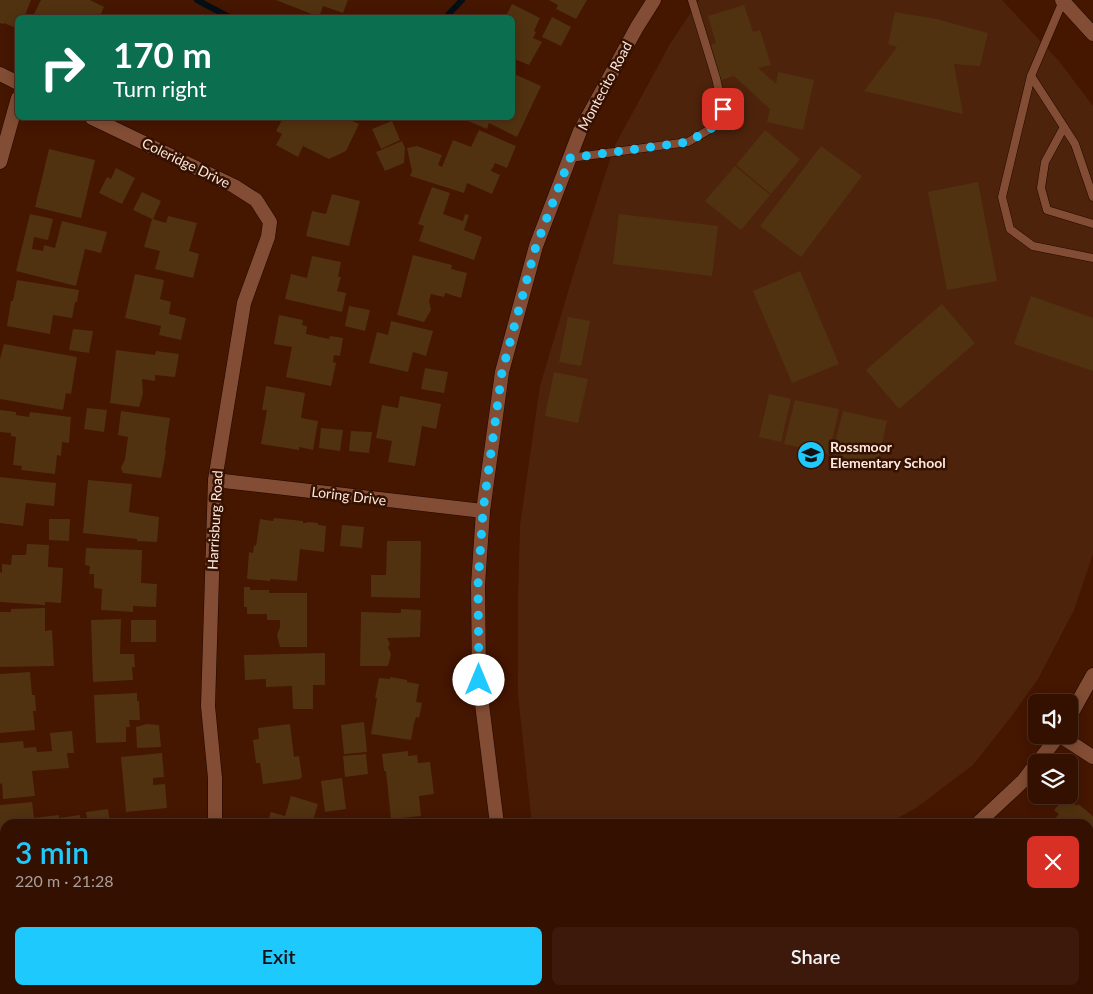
<!DOCTYPE html>
<html lang="en">
<head>
<meta charset="utf-8">
<style>
	body { margin:0; font-family:Lato,sans-serif; background:#3c190a; color:#f1f3f6; height:100vh; display:flex; flex-direction:column; font-size:19px; white-space:nowrap }
	* { box-sizing:border-box; margin:0 }
	p { font-size:16px; color:#a99d99 }
	.icon { flex:none; width:28px; height:28px; fill:none; stroke:currentColor; stroke-width:2; stroke-linecap:round; stroke-linejoin:round }
	.map { position:relative; flex:1; overflow:hidden }
	.panel { position:absolute; left:0px; top:819px; width:1094px; height:176px; display:flex; flex-direction:column; background:#341000; border-radius:15px 15px 0 0; box-shadow:0 2px 12px #0003,0 0 0 1px #4e3022 }
	.panel>* { flex:none }
	.top-card { position:absolute; left:15px; top:15px; width:500px; height:105px; border-radius:8px; box-shadow:0 2px 12px #0003,0 0 0 1px #4e3022; background:#0b6e4f; color:#fff; overflow:hidden }
	.buttons { position:absolute; left:1028px; top:694px; display:grid; gap:10px }
	.buttons a { display:grid; place-items:center; width:50px; height:50px; border-radius:8px; background:#341000; box-shadow:0 2px 12px #0003,0 0 0 1px #4e3022; font-size:25px }
	.pin { position:absolute; display:grid; place-items:center; width:42px; height:42px; color:#fff; margin:-21px; border-radius:10px; box-shadow:0 2px 8px #0006 }
	.me { position:absolute; width:55px; margin:-28px; rotate:0deg; stroke-linejoin:round; filter:drop-shadow(0 0 4px #0008) }
	.turn { display:flex; align-items:center; gap:18px; height:105px; padding:0 15px; font-size:22px }
	.turn .icon { width:65px; height:65px; stroke-width:2.5 }
	.turn b { display:block; font-size:35px; line-height:42px }
	.round { display:grid; place-items:center; flex:none; width:52px; height:52px; border-radius:8px; background:#3c190a }
	.head { display:flex; align-items:center; justify-content:space-between; height:85px; padding:0 15px }
	h1 { font-size:30px; font-weight:600; line-height:38px; color:#1ec9fd }
	.cta { display:flex; gap:10px; margin-top:auto; padding:10px 15px }
	.cta a { flex:1; height:58px; border-radius:8px; background:#1ec9fd; color:#111; font-size:20px; font-weight:600; line-height:58px; text-align:center }
	.cta a+a { background:#3c190a; color:#f1f3f6 }
	.map>svg:first-child { display:block }
</style>
</head>
<body>
<div class="map">
<svg width="1093" height="994" viewBox="0 0 1093 994">
	<rect width="100%" height="100%" fill="#451600"/>
	<!-- built -->
	<path fill="#4e230c" d="M699 0H1002L1059 61 1093 106V554L1074 610 1038 679 1011 717 973 765 916 808 887 824H532L518 695V597L520 525 540 386 576 265 614 147 670 44Z"/>
	<g fill="none" stroke-linecap="round" stroke-linejoin="round">
		<!-- stream -->
		<g stroke="#030f14" stroke-width="6">
			<path d="M197 0 231 18"/>
			<path d="M445 18 462 0"/>
		</g>
	</g>
	<!-- building -->
	<g fill="#513210">
		<path d="M0 0H31L24 18H18V29L4 23 3 24 0 23Z"/>
		<path d="M41 0H90L104 7 99 18H32Z"/>
		<path d="M276 0H348L343 13 323 6 319 17Z"/>
		<path d="M549 0H587L576 19 556 9 558 5Z"/>
		<path d="M512 4 540 18 534 31 536 32 533 38 542 42 529 65 512 58V18H505Z"/>
		<path d="M744 5 753 32 760 30 771 65 758 68 776 84 778 72 814 80 803 130 767 122 770 109 734 76 721 80 711 45 716 43 708 16Z"/>
		<path d="M895 12 936 19 988 33 980 66 954 64 963 114 864 91 897 47 888 44Z"/>
		<path d="M552 17 571 27 561 46 542 37Z"/>
		<path d="M512 73 541 86 517 137 489 123 487 129 461 118H512Z"/>
		<path d="M283 118H346L359 124 346 151 329 159 303 146 298 157 276 145 282 134 276 131Z"/>
		<path d="M392 121 400 140 381 149 372 129Z"/>
		<path d="M479 130 516 146 507 168 495 163 491 171 500 175 492 194 467 183 464 193 410 176 412 171 407 148 417 146 442 155 438 165 442 167 453 140 471 147Z"/>
		<path d="M765 130 800 159 771 194 736 165Z"/>
		<path d="M402 141 405 148 404 163 385 171 376 152Z"/>
		<path d="M821 146 862 176 801 257 760 226Z"/>
		<path d="M49 149 95 160 81 218 35 207Z"/>
		<path d="M735 166 770 195 741 230 705 201Z"/>
		<path d="M116 168 135 178 122 204 99 193 107 177 111 179Z"/>
		<path d="M978 182 997 281 947 290 928 192Z"/>
		<path d="M432 187 450 193 443 214 463 221 465 214 469 215 464 230 482 237 474 260 419 241 424 226 418 224Z"/>
		<path d="M142 192 161 201 153 219 166 223 168 216 197 223 189 251 199 254 193 278 155 269 160 251 144 247 152 219 133 210Z"/>
		<path d="M332 194 360 201 349 246 306 236 312 211 326 214Z"/>
		<path d="M30 214 53 219 48 240 34 237 32 249 43 251 44 245 55 248 62 221 107 232 101 253 85 249 76 286 16 271Z"/>
		<path d="M619 214 718 226 712 276 613 264Z"/>
		<path d="M413 255 452 265 451 269 467 273 461 298 445 293 444 297 431 294 429 301 431 310 424 322 397 315Z"/>
		<path d="M312 256 341 262 338 277H341L337 291 346 293 342 312 285 299 291 274 307 278Z"/>
		<path d="M800 271 839 364 792 383 753 291Z"/>
		<path d="M135 274 164 280 160 299 171 302 169 314 186 318 181 340 159 335 161 326 125 318Z"/>
		<path d="M17 280 79 290 77 302H75L72 318 53 315 50 334 7 326 11 301H13Z"/>
		<path d="M1031 296 1093 318V371L1014 344Z"/>
		<path d="M942 304 975 343 899 409 866 370Z"/>
		<path d="M349 306 370 310 365 331 345 326Z"/>
		<path d="M279 315 303 320 302 325 307 326 306 334 329 339 330 336 343 338 340 356 334 355 333 362 336 363 331 386 286 377 292 347 274 344Z"/>
		<path d="M568 317 590 321 581 366 559 362Z"/>
		<path d="M391 321 433 331 426 356 413 352 408 372 369 363 377 332 388 335Z"/>
		<path d="M73 329 93 331 89 353 69 350Z"/>
		<path d="M4 344 77 357 71 394 66 393 63 410 0 399V359Z"/>
		<path d="M116 350 155 355 156 351 179 354 175 377 155 375V381L142 379 143 394 139 407 110 403Z"/>
		<path d="M425 368 448 372 444 393 421 389Z"/>
		<path d="M554 372 588 379 578 423 545 416Z"/>
		<path d="M266 386 305 393 301 418 318 421 313 450 299 447V450L261 444 267 410H262Z"/>
		<path d="M769 394 791 399 781 442 759 437Z"/>
		<path d="M400 396 441 404 436 429 422 426 415 466 388 462 392 441 376 438 382 405 398 408Z"/>
		<path d="M795 400 839 409 829 454 784 444Z"/>
		<path d="M87 408 107 410 104 432 84 429Z"/>
		<path d="M0 410 16 412V415L29 417 30 412 71 417 69 443 62 442 61 456 57 455 55 474 21 470 22 466 13 465 16 437 11 436V433L0 432Z"/>
		<path d="M121 411 170 418 165 451H166L161 478 123 473 121 468 125 459 128 437 118 435Z"/>
		<path d="M843 411 887 421 877 465 832 455Z"/>
		<path d="M321 428 343 430 340 451 319 448Z"/>
		<path d="M351 431 372 432 369 453 349 451Z"/>
		<path d="M0 477 56 483 54 506 26 503 23 526 0 523Z"/>
		<path d="M88 480 132 484 129 512 159 517 157 542 137 541V539L83 533Z"/>
		<path d="M274 518 303 521V523H307V522L318 523V525L326 526 324 552 300 549 297 581 270 579V581L247 579 249 552 253 553 254 545 256 546 260 519 273 521Z"/>
		<path d="M49 519H70L69 541 49 540Z"/>
		<path d="M342 525 364 527 362 548 340 546Z"/>
		<path d="M387 541H421L420 598 371 597V575H386Z"/>
		<path d="M27 544 49 545 48 567 63 568 61 603 45 602V605L0 602V572L2 573V564L11 565 12 555H26Z"/>
		<path d="M86 548 142 550 141 583 157 584 156 607 133 606V612L101 610 102 589 94 588V574H89L90 566 85 565Z"/>
		<path d="M244 587H250V590H269V593H307V647H280L277 635 280 627V620H267V614H247V607H244Z"/>
		<path d="M45 608V631L52 630 54 666 0 667V612H11V609Z"/>
		<path d="M401 609 421 610 420 637 387 638 390 644 388 647 391 654 388 666H360L361 612 401 613Z"/>
		<path d="M121 619 120 654H134L135 667H132L133 680 93 682 91 620Z"/>
		<rect x="131" y="620" width="25" height="22"/>
		<path d="M325 653V685H313V709H293L292 686 266 687V679L245 680 244 655Z"/>
		<path d="M30 672 32 695H35L36 711H33L35 730 0 733V674Z"/>
		<path d="M390 677 407 680V682L419 684 416 702 422 703 419 718 416 717 414 723 411 740 371 734 377 698H375L379 678 390 679Z"/>
		<path d="M137 693V701H139L140 720H129L130 727H126V742L96 743 94 695Z"/>
		<path d="M364 722 367 752 344 754 341 725Z"/>
		<path d="M147 724 159 725 161 747 137 748 136 727Z"/>
		<path d="M290 724 294 757 299 756 302 777 300 778 301 779 263 784 260 763H256L253 740 259 739 258 728Z"/>
		<path d="M72 731 74 753H67L69 768 32 771 35 796 3 799 2 783 0 784V743L23 741 24 748 36 747 37 752 52 751 50 733Z"/>
		<path d="M408 751V756L417 755 418 763 430 762 434 794 419 796 421 816 391 819 386 771H384L382 754Z"/>
		<path d="M162 753 164 777 153 778V785L165 784 167 808 126 812 121 757Z"/>
		<path d="M366 754 368 774 345 777 343 756Z"/>
		<path d="M342 778 346 809 325 812 321 781Z"/>
		<path d="M291 796 318 804 312 824H267L271 812 285 816Z"/>
		<path d="M1066 797 1077 806 1078 804 1093 816V869L1089 865V824H1056L1053 821 1059 814 1054 810Z"/>
		<path d="M32 802 34 818 59 815V818L80 815 81 824H5V841L0 842V805Z"/>
		<path d="M108 809 110 824H88L86 812Z"/>
		<path d="M5 961V990H52L53 994H0V963Z"/>
		<path d="M61 990H98L87 994H62Z"/>
		<path d="M233 990H267L269 994H222Z"/>
		<path d="M277 990H317L318 994H279Z"/>
		<path d="M362 990H411L413 994H388L387 990 383 992V994H364Z"/>
		<path d="M706 990H717L718 994H695Z"/>
		<path d="M760 990H789L790 994H750Z"/>
		<path d="M795 990H859L860 994H797Z"/>
		<path d="M989 990H999L1001 994H978Z"/>
		<path d="M1016 990H1035V994H1017Z"/>
		<path d="M1042 990H1077L1078 994H1043Z"/>
	</g>
	<g fill="none" stroke-linecap="round" stroke-linejoin="round">
		<!-- service casing -->
		<g stroke="#200700" stroke-width="9">
			<g id="service">
				<path d="M1063 1 1031 76 1002 197 1010 229 1033 246 1093 258"/>
				<path d="M1031 76 1075 144 1093 197"/>
				<path d="M1064 127 1045 162 1041 188 1047 210 1093 224"/>
				<path d="M570 158 688 142 712 128 723 109 716 78 692 0"/>
			</g>
		</g>
		<!-- minor casing -->
		<g stroke="#200700" stroke-width="15">
			<g id="minor">
				<path d="M1062 0 1093 34"/>
				<path d="M0 74 18 83"/>
				<path d="M92 118 234 186 256 200 270 222 268 237 244 303 215 480 208 706 215 778V824"/>
				<path d="M0 162 18 98"/>
				<path d="M215 480 483 511"/>
				<path d="M1059 735 1093 757"/>
				<path d="M0 915 5 913"/>
			</g>
		</g>
		<!-- tertiary casing -->
		<g stroke="#200700" stroke-width="15">
			<g id="tertiary">
				<path d="M1069 718 1093 675"/>
				<path d="M1038 762 1059 735"/>
				<path d="M497 824 479 680 478 585 483 511 502 372 536 246 580 131 637 27 654 0"/>
				<path d="M977 824 1023 781 1036 764"/>
				<path d="M543 994 555 990"/>
			</g>
		</g>
		<!-- service -->
		<use href="#service" stroke="#824d34" stroke-width="8"/>
		<!-- minor -->
		<use href="#minor" stroke="#824d34" stroke-width="14"/>
		<!-- tertiary -->
		<use href="#tertiary" stroke="#824d34" stroke-width="14"/>
	</g>
	<g fill="none" stroke-linecap="round" stroke-linejoin="round">
		<!-- route -->
		<path stroke="#1ec9fd" stroke-width="9" stroke-dasharray="0 16.2" d="M479 680 478 585 483 511 502 372 536 246 570 158 688 142 712 128 723 109"/>
	</g>
	<!-- icons -->
	<defs>
		<g id="school-disc" transform="scale(1.4375)"><circle r="9.5" fill="#1ec9fd" stroke="#351100"/><path d="M0-5L7-2L0 1L-7-2ZM-4 1L0 2.5L4 1V4Q0 6-4 4Z" fill="#111"/></g>
	</defs>
	<g fill-rule="evenodd">
		<use href="#school-disc" x="811" y="455"/>
	</g>
	<g text-anchor="middle" stroke-width="5" stroke-linejoin="round" paint-order="stroke">
		<!-- street labels -->
		<g font-size="14" fill="#fce8df" stroke="#351100">
			<text transform="translate(605 86) rotate(-62)" y="5">Montecito Road</text>
			<text transform="translate(186 163) rotate(26)" y="5">Coleridge Drive</text>
			<text transform="translate(349 496) rotate(7)" y="5">Loring Drive</text>
			<text transform="translate(215 520) rotate(-87)" y="5">Harrisburg Road</text>
		</g>
		<!-- poi labels -->
		<g font-size="14" font-weight="bold" fill="#fce8df" stroke="#351100" text-anchor="start">
			<text x="830" y="452">Rossmoor<tspan x="830" dy="16">Elementary School</tspan></text>
		</g>
	</g>
</svg>
<div class="buttons">
<a><svg class="icon" aria-label="sound" viewBox="0 0 24 24"><path d="M4 9h4l5-4v14l-5-4H4zM17 9q2 3 0 6"/></svg></a>
<a><svg class="icon" aria-label="layers" viewBox="0 0 24 24"><path d="M12 4l9 5-9 5-9-5zM3 14l9 5 9-5"/></svg></a>
</div>
<div class="pin" style="left:723px;top:109px;background:#d93025"><svg class="icon" aria-label="arrive" viewBox="0 0 24 24"><path d="M6 21V4h12l-3 4 3 4H6"/></svg></div>
<svg class="me" style="left:479px;top:680px" viewBox="-20 -20 40 40"><circle r="19" fill="#fff"/><path d="M0-13L10 11 0 6-10 11z" fill="#1ec9fd"/></svg>
<div class="top-card">
<div class="turn"><svg class="icon" aria-label="right" viewBox="0 0 24 24"><path d="M7 20v-9h11M14 6l5 5-5 5"/></svg><div><b>170 m</b>Turn right</div></div>
</div>
<section class="panel">
<div class="head"><div><h1>3 min</h1><p>220 m · 21:28</p></div><a class="round" style="background:#d93025;color:#fff"><svg class="icon" aria-label="close" viewBox="0 0 24 24"><path d="M6 6l12 12M18 6L6 18"/></svg></a></div>
<div class="cta"><a>Exit</a><a>Share</a></div>
</section>
</div>
</body>
</html>
